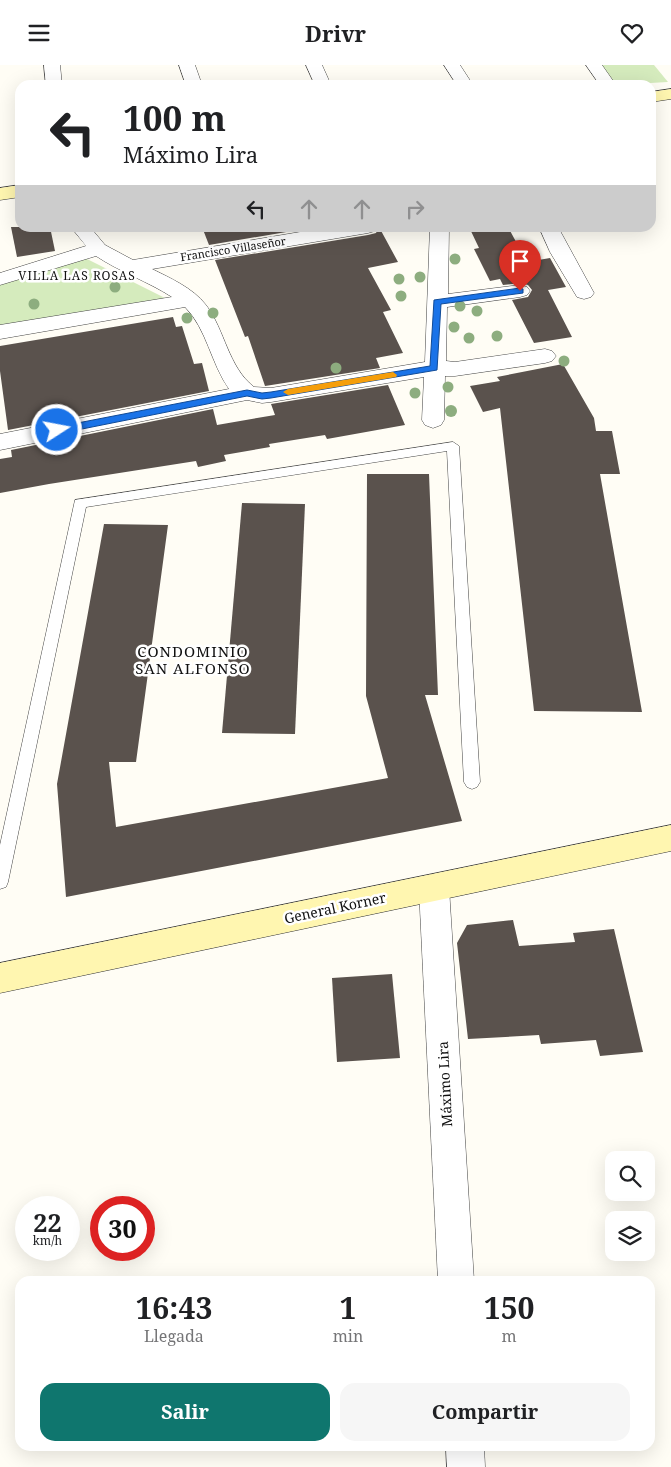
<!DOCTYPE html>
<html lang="es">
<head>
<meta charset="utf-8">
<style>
	body { margin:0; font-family:"Noto Serif",serif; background:#f6f6f6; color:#202124; height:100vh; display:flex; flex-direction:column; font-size:19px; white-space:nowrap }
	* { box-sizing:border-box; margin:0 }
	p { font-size:16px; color:#757577 }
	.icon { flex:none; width:28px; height:28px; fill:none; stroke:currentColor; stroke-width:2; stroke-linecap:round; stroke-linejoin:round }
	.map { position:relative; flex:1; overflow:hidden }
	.sheet { position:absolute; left:15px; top:1211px; width:640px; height:175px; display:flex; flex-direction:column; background:#fff; border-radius:15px; box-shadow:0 5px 20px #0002 }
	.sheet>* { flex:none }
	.top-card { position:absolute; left:15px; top:15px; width:641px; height:152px; border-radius:15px; box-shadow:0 5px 20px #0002; background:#fff; color:#202124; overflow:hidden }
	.controls { position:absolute; left:605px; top:1086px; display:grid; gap:10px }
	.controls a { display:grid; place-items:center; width:50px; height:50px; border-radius:10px; background:#fff; box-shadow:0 5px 20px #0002; font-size:25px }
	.speed { position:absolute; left:15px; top:1131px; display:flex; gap:10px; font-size:25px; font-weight:700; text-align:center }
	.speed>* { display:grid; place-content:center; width:65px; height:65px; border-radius:50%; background:#fff; box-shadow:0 5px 20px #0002; line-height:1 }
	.speed small { font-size:12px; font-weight:400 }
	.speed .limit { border:8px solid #d22; background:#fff; color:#111 }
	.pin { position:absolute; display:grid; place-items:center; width:42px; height:42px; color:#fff; margin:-51px -21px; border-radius:50% 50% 50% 0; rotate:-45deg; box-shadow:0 0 5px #0007 }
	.pin .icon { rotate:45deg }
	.me { position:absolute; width:55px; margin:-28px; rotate:79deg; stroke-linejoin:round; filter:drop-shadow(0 0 4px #0008) }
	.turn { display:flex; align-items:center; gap:18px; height:105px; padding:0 25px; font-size:22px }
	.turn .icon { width:65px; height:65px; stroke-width:2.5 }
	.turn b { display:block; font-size:35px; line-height:42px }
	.lanes { display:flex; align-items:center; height:48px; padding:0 25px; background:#0003; justify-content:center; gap:25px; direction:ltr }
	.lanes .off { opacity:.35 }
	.eta { display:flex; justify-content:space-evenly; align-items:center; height:85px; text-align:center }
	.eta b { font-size:30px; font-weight:700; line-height:35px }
	.cta { display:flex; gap:10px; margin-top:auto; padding:10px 25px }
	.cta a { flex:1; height:58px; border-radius:15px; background:#0f766e; color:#fff; font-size:20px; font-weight:700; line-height:58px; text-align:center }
	.cta a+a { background:#f6f6f6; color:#202124 }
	header { display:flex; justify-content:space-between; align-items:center; height:65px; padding:0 25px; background:#fff; font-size:22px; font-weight:700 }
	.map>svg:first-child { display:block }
</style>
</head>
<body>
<header><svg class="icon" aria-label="menu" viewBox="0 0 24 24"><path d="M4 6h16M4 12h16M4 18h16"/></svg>Drivr<svg class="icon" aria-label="heart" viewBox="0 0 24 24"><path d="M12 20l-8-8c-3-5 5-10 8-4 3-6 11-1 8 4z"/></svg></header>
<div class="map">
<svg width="671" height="1402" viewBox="0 0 671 1402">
	<rect width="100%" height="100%" fill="#fffdf5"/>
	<!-- green -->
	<g fill="#d5ebbd">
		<path d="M598 0H654L668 17 614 20Z"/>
		<path d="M85 193 167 234 0 262V219Z"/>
	</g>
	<!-- building -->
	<g fill="#5a524d">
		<path d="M11 162H50L55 186 17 192Z"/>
		<path d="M202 162H316L209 180Z"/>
		<path d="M379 162 398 197 368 203 391 245 383 247 403 288 376 293 380 303 265 321 248 271 245 272 215 195 368 170 376 168Z"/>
		<path d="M469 162H508L527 197 550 193 566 222 548 225 572 272 534 278 512 235 528 232 532 225 528 220 521 218 503 220 500 214 490 216 474 184 479 183Z"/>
		<path d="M173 252 176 262 182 261 194 299 202 298 209 326 8 365 0 306V281Z"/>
		<path d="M563 299 594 353 596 366H612L620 409H600L642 647 534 646 500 343 483 347 470 321 500 316 497 312Z"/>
		<path d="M388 320 405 360 327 374 325 370 269 379 270 382 224 390 226 396 198 402 196 396 49 419 0 428V394L12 392 11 385 213 344 217 360 275 350 271 339Z"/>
		<path d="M367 409H429L438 630H425L462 756 66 832 57 719 104 459 168 460 136 697H109L116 762 388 713 366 631Z"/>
		<path d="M242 438 305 439 295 669 222 668Z"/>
		<path d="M513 855 519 881 575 877 573 868 614 864 643 987 600 991 596 975 541 979 539 970 468 974 457 878 467 860Z"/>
		<path d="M392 909 400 993 337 997 332 913Z"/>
	</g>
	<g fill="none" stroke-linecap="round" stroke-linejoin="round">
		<!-- lane casing -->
		<g stroke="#444" stroke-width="1">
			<path id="lane" d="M453 377 459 381 480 717 477 722 472 724 467 722 464 717 447 386 86 442 8 817 6 822 0 824V780L75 435Z"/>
		</g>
		<!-- street casing -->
		<g stroke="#444" stroke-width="1">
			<g id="street">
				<path d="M44 0H60L62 20H46Z"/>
				<path d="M179 0H195L202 20H186Z"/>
				<path d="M306 0H322L331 20H315Z"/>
				<path d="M444 0H460L473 20H457Z"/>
				<path d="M586 0H602L616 20H600Z"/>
				<path d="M71 162H90L105 180 133 195 330 162H377L375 166 368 168 152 204C170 213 193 223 206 240 225 265 228 302 254 322L271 323 425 297 430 162H449L448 229 520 220 527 222 530 226 527 230 520 232 447 242 446 296 455 297 545 284 552 286 556 291 552 296 545 298 455 311H445L444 355 441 360 433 363 425 360 422 355 424 312 271 337 262 338 247 335 0 385V369L229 324C211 299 207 264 185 242L0 274V260L172 232C147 216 120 207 96 191L0 220V208L86 181Z"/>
				<path d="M539 162H558L594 228 591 232 584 234 577 232 550 187Z"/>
				<path d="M434 809 444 813 449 823 474 1216H438L419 823 424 813Z"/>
				<path d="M446 1381H484L485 1402H447Z"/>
			</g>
		</g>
		<!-- secondary casing -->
		<g stroke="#333" stroke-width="1">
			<g id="secondary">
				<path d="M671 24V34L651 37V27Z"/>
				<path d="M20 120V132L0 135V123Z"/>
				<path d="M671 760V786L0 928V898Z"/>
			</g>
		</g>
		<!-- lane -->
		<use href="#lane" fill="#fff" fill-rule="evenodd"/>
		<!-- street -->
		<use href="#street" fill="#fff" fill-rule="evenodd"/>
		<!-- secondary -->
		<use href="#secondary" fill="#fff6b0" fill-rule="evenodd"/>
	</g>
	<!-- trees -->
	<g fill="#8dad7f">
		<circle cx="455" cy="194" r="5.5"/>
		<circle cx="420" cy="212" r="5.5"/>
		<circle cx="399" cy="214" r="5.5"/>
		<circle cx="115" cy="222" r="5.5"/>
		<circle cx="401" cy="231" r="5.5"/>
		<circle cx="34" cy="239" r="5.5"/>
		<circle cx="460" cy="241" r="5.5"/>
		<circle cx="477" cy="246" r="5.5"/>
		<circle cx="213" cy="248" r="5.5"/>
		<circle cx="187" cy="253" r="5.5"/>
		<circle cx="454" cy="262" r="5.5"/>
		<circle cx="497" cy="271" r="5.5"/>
		<circle cx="469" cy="273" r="5.5"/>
		<circle cx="564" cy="296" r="5.5"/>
		<circle cx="336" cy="303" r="5.5"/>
		<circle cx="448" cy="322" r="5.5"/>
		<circle cx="415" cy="328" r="5.5"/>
		<circle cx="451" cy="346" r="6"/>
	</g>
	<!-- route -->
	<path fill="#1a73e8" stroke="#114b97" d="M520 223 523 224V228L441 239 437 305 271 333 262 334 247 331 57 369 52 365 57 362 247 325 262 328 271 327 430 301 434 235Z"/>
	<!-- slow -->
	<path fill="#f59e0b" d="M393 307 397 310 396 312 288 330 283 327 288 324Z"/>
	<g text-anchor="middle" stroke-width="5" stroke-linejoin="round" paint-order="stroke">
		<!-- far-street labels -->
		<g font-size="11" fill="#111" stroke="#fff">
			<text transform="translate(233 184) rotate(-9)" y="4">Francisco Villaseñor</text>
		</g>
		<!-- far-neighbourhood labels -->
		<g font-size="12" letter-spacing="1" fill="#111" stroke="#fff">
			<text x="77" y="215">VILLA LAS ROSAS</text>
		</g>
		<!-- street labels -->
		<g font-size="14" fill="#111" stroke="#fff">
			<text transform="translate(335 843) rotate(-12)" y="5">General Korner</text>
			<text transform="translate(445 1019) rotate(-93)" y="5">Máximo Lira</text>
		</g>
		<!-- neighbourhood labels -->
		<g font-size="15" letter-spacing="1" fill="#111" stroke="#fff">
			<text x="193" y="592">CONDOMINIO<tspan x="193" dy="17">SAN ALFONSO</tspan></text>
		</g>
	</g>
</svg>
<div class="controls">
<a><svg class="icon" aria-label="search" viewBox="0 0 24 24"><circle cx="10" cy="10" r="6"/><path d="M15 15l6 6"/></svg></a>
<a><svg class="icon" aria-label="layers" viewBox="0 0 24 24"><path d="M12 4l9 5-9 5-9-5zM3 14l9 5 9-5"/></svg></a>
</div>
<div class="speed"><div>22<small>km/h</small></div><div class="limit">30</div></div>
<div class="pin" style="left:520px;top:226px;background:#d93025"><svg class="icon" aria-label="arrive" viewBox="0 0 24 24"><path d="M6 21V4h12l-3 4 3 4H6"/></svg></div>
<svg class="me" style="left:57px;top:365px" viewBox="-20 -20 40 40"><circle r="17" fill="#1a73e8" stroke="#fff" stroke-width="3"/><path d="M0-11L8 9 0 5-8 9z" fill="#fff"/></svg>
<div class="top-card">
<div class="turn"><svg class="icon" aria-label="left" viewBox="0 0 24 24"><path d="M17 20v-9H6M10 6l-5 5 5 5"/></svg><div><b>100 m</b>Máximo Lira</div></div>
<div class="lanes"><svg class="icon" aria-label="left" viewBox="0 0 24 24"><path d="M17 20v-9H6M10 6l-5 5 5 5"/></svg><svg class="icon off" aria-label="ahead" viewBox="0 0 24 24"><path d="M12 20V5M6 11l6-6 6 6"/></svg><svg class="icon off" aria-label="ahead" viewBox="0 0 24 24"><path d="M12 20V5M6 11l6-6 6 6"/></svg><svg class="icon off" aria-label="right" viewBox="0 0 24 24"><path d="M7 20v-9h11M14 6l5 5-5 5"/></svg></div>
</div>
<section class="sheet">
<div class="eta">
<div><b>16:43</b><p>Llegada</p></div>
<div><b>1</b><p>min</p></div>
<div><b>150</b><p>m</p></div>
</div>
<div class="cta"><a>Salir</a><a>Compartir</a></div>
</section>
</div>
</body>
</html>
